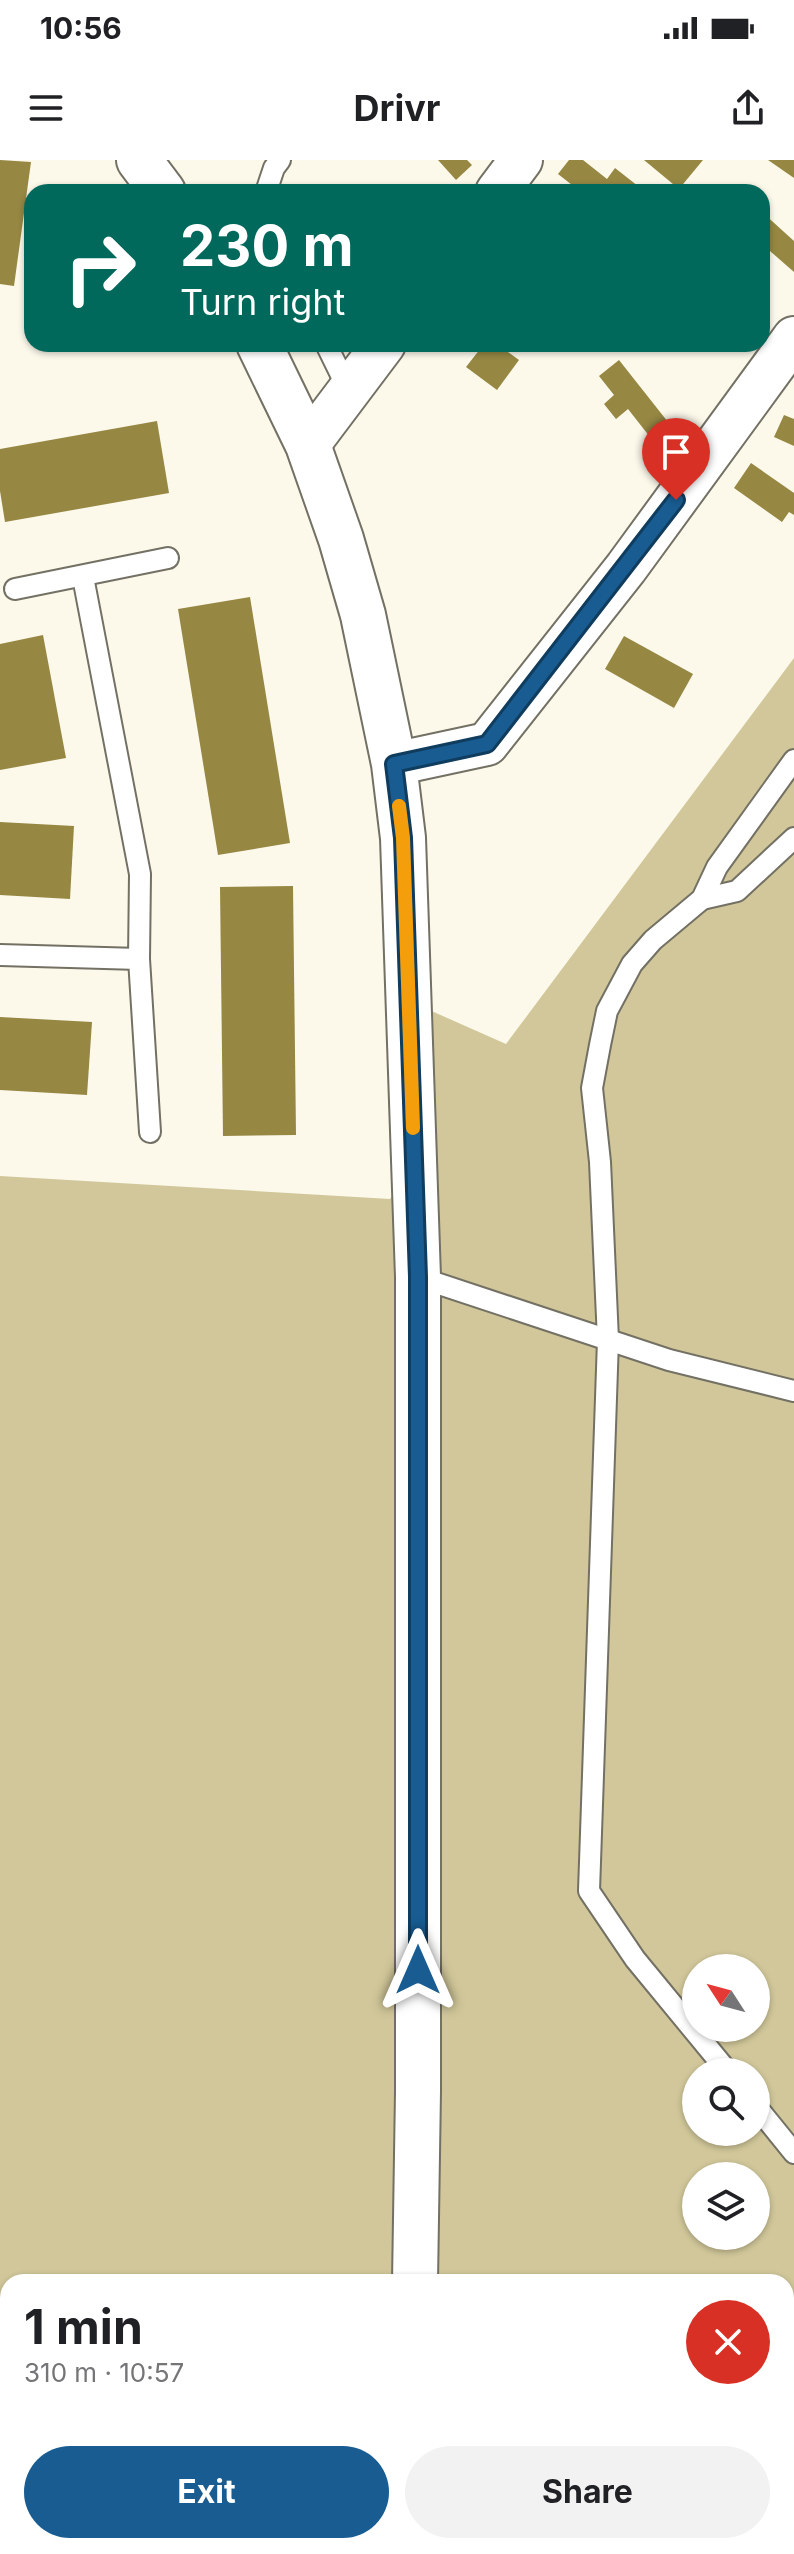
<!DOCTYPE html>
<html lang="en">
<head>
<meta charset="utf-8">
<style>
	body { margin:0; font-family:Inter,sans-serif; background:#f2f2f2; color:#202124; height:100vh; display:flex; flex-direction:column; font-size:30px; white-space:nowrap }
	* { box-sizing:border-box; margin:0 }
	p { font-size:26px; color:#757577 }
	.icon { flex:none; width:44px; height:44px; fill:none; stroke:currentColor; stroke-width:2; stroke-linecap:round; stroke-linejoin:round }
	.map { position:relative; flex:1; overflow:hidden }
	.drawer { position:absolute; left:0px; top:2114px; width:794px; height:280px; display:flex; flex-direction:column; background:#fff; border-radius:24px 24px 0 0; box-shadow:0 2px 6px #0004 }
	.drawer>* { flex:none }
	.guide { position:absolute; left:24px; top:24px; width:746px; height:168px; border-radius:24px; box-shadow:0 2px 6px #0004; background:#00695c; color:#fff; overflow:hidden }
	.needle { width:52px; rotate:306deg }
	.buttons { position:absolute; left:682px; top:1794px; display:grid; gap:16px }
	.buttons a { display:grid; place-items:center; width:88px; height:88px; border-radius:50%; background:#fff; box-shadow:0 2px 6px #0004; font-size:40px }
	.pin { position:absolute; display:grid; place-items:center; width:68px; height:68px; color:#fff; margin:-82px -34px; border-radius:50% 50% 50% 0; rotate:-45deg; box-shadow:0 0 8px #0007 }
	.pin .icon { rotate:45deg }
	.me { position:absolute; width:88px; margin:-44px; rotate:0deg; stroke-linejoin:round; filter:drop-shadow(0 0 6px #0008) }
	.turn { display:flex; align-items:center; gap:28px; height:168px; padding:0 24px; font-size:36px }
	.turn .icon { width:104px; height:104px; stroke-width:2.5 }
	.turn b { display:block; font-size:56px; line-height:68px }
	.round { display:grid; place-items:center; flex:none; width:84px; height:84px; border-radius:42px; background:#f2f2f2 }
	.headline { display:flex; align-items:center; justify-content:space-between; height:136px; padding:0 24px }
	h1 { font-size:48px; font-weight:700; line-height:60px }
	.action { display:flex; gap:16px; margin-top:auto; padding:16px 24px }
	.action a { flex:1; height:92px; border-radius:48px; background:#185c91; color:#fff; font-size:32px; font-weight:700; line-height:92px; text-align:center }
	.action a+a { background:#f2f2f2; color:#202124 }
	.status { display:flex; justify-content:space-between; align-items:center; height:56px; padding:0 40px; background:#fff; direction:ltr }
	.status svg { height:22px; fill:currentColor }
	header { display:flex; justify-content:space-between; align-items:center; height:104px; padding:0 24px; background:#fff; font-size:36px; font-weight:700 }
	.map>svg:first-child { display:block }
</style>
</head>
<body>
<div class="status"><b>10:56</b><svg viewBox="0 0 49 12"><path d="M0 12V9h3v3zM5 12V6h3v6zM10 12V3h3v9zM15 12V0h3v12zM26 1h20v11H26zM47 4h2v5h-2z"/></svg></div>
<header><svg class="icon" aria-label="menu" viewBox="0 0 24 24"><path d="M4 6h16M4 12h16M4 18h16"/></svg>Drivr<svg class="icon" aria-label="share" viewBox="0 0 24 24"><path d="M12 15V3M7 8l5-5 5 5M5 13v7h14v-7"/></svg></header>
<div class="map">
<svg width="794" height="2394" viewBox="0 0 794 2394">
	<rect width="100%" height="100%" fill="#fcf9eb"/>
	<!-- green -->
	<path fill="#d1c79a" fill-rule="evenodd" d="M794 498V2394H0V1016L390 1039 427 989V849L506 884ZM696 1808H756V1868H696ZM696 1912H756V1972H696ZM696 2016H756V2076H696ZM8 2122H786V2386H8Z"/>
	<!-- building -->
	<g fill="#968743">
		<path d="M0 0 31 2 14 126 0 124Z"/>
		<path d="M438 0H467L472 5 456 20Z"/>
		<path d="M569 0H583L607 19 615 8 643 30 581 32 558 14Z"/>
		<path d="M644 0H703L679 29Z"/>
		<path d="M768 0H794V18Z"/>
		<path d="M762 52 794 81V112L762 84Z"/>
		<path d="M484 184H497L519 200 497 230 466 207Z"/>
		<path d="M619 200 679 276 661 291 628 249 616 259 604 244 614 235 599 216Z"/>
		<path d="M784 255 794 259V286L774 277Z"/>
		<path d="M157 261 169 333 5 362 0 331V289Z"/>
		<path d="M751 303 794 333V355L789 352 782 362 734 328Z"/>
		<path d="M250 437 290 683 218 695 178 449Z"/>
		<path d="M43 475 66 598 0 610V484Z"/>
		<path d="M624 476 693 514 674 548 605 509Z"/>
		<path d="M0 662 74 666 70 739 0 735Z"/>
		<path d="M293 726 296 975 223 976 220 727Z"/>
		<path d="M0 857 92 862 87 935 0 930Z"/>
	</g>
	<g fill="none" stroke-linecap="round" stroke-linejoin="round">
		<!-- service casing -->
		<g stroke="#737064" stroke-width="24">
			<g id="service">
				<path d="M266 32 274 8 280 0"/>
				<path d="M326 184 349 231"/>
				<path d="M15 429 168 398"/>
				<path d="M702 739 737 731 794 678"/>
				<path d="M0 795 139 799 140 714 83 417"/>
				<path d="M139 799 150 972"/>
				<path d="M418 1117 669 1200 794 1231"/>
				<path d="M728 1912 635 1799 589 1731 608 1180 600 1002 592 928 600 885 607 851 632 804 653 780 702 739 717 707 794 600"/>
				<path d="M756 1946 794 1993"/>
			</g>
		</g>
		<!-- minor casing -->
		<g stroke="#737064" stroke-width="46">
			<g id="minor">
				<path d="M497 32 521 0"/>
				<path d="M308 285 384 184"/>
				<path d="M394 604 487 584 626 408 794 178"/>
			</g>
		</g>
		<!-- secondary casing -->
		<g stroke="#737064" stroke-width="48">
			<g id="secondary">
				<path d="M139 0 163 32"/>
				<path d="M259 184 308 285 341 379 363 455 394 604 403 678 418 1117V1931L415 2122"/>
				<path d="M404 2394V2386"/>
			</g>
		</g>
		<!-- service -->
		<use href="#service" stroke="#fff" stroke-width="20"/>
		<!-- minor -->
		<use href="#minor" stroke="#fff" stroke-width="42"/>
		<!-- secondary -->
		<use href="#secondary" stroke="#fff" stroke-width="44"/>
	</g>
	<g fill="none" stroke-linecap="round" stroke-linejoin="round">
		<!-- route casing -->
		<g stroke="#103c5e" stroke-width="20">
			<path id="route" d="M418 1810V1117L403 678 394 604 487 584 676 340"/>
		</g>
		<!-- route -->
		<use href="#route" stroke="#185c91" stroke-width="14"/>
		<!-- slow -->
		<path stroke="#f59e0b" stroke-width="14" d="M399 646 403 678 413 968"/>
	</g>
</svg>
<div class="buttons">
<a><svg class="needle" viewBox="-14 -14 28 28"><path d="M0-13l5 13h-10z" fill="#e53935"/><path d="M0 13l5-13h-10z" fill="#757577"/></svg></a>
<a><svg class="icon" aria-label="search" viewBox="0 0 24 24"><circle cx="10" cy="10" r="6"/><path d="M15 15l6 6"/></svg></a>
<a><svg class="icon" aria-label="layers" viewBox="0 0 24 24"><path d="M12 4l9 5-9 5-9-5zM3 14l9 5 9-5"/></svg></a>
</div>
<div class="pin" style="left:676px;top:340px;background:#d93025"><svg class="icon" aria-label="arrive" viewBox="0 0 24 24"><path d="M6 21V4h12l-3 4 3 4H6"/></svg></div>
<svg class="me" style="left:418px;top:1810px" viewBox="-20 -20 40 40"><path d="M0-17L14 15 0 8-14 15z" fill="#185c91" stroke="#fff" stroke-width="4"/></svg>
<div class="guide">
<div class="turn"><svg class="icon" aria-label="right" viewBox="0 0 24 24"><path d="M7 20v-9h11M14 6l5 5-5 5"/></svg><div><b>230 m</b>Turn right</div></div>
</div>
<section class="drawer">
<div class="headline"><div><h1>1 min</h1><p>310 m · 10:57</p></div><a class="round" style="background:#d93025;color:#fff"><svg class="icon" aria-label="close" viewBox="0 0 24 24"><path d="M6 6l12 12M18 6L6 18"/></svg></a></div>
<div class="action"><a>Exit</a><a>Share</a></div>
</section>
</div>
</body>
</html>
